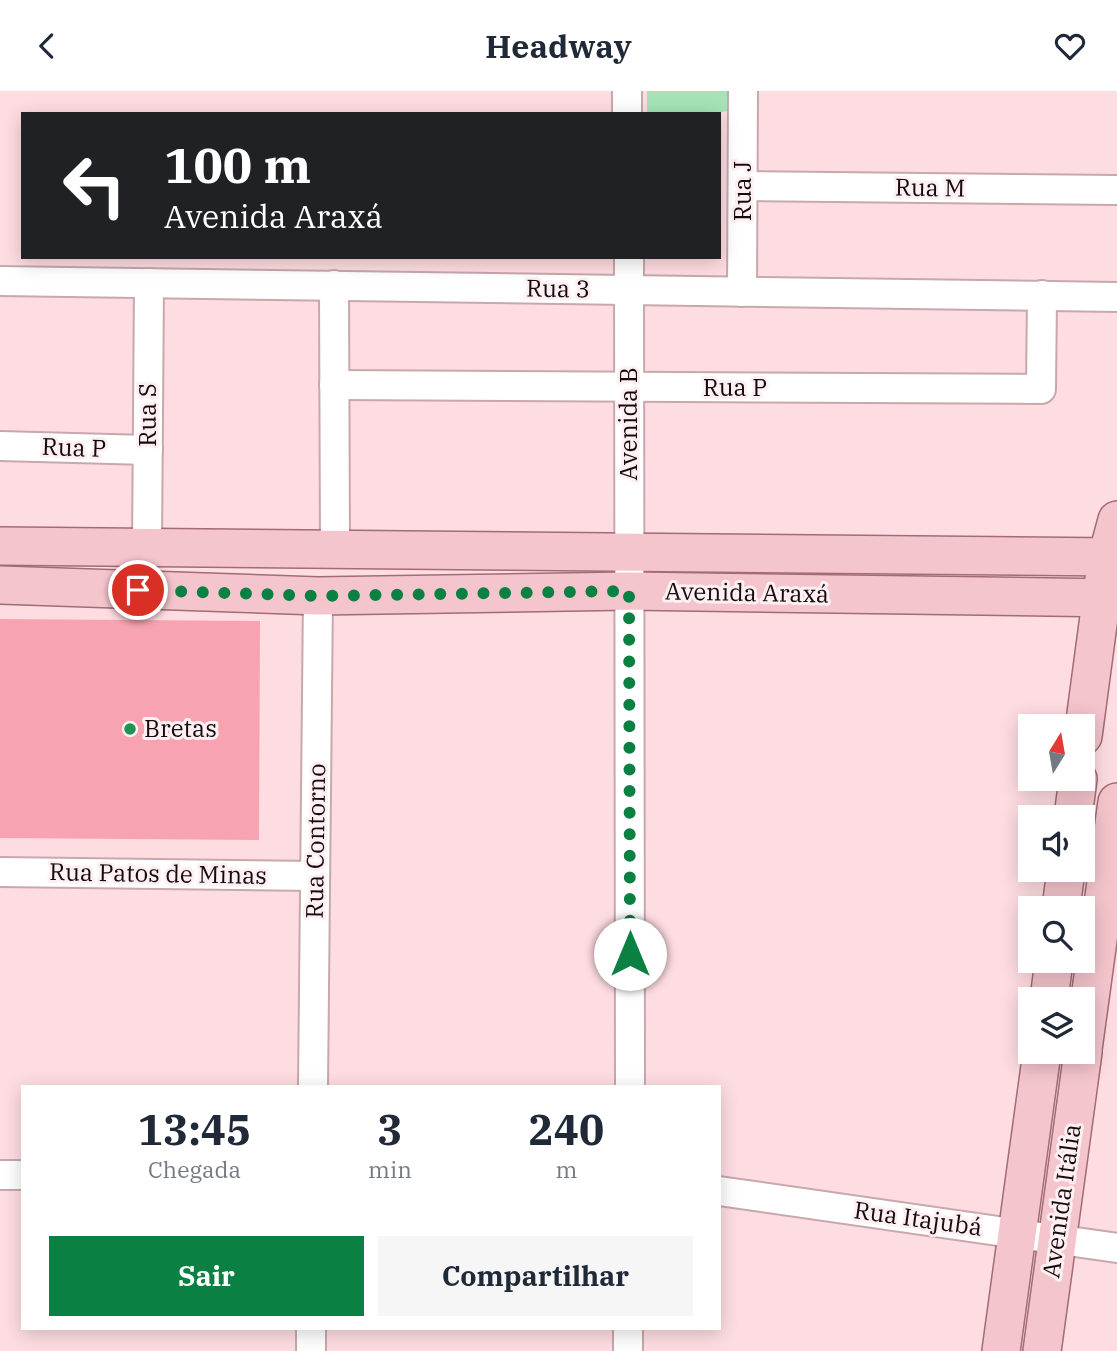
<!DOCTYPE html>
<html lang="pt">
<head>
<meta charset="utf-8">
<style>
	body { margin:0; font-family:"IBM Plex Serif",serif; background:#f6f6f7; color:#1f2937; height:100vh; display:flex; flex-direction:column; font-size:26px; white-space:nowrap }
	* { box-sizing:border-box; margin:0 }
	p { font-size:23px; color:#747a83 }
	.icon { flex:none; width:38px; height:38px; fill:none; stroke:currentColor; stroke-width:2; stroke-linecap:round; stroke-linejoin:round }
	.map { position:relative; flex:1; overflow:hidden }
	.panel { position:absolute; left:21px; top:994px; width:700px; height:245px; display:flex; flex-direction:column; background:#fff; border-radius:0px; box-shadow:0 4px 18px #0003 }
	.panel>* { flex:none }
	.banner { position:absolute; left:21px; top:21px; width:700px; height:147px; border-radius:0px; box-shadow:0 4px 18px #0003; background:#202124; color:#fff; overflow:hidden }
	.needle { width:46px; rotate:11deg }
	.controls { position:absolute; left:1018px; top:623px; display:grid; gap:14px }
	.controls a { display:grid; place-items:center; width:77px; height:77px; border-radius:0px; background:#fff; box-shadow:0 4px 18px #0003; font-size:35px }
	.pin { position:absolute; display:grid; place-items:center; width:60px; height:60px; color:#fff; margin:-30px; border:4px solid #fff; border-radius:50%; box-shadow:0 2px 7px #0007 }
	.me { position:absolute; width:77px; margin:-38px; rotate:0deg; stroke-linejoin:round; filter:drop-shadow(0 0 5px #0008) }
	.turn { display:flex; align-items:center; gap:24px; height:147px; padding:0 28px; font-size:32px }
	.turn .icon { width:91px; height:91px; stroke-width:2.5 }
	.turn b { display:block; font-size:49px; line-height:60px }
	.eta { display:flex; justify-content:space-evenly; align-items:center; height:119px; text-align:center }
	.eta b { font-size:42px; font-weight:800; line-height:49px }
	.cta { display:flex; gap:14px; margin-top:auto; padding:14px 28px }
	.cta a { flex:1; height:80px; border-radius:0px; background:#0b8043; color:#fff; font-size:28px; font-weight:800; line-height:80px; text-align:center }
	.cta a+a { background:#f6f6f7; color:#1f2937 }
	header { display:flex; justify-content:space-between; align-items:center; height:91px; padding:0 28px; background:#fff; font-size:32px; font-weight:800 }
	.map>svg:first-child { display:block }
</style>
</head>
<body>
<header><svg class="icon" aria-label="back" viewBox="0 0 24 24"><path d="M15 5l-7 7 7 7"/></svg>Headway<svg class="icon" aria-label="heart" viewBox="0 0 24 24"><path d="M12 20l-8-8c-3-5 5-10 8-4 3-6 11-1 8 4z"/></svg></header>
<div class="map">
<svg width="1117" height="1260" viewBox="0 0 1117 1260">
	<rect width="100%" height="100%" fill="#fedde2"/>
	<!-- green -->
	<path fill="#a5e4b6" d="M647 0H735V19L709 23H647Z"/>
	<!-- building -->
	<path fill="#f8a3b1" d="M0 528 260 530 259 749 0 747Z"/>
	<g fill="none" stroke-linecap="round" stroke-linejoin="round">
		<!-- minor casing -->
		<g stroke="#c7a8ac" stroke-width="32">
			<g id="minor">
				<path d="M627 0V23"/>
				<path d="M743 95 1117 99"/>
				<path d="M629 166 630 996"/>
				<path d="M0 190 1117 206"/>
				<path d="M334 194 335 459"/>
				<path d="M742 201 743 0"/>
				<path d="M334 294 1041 298 1042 204"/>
				<path d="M0 355 148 359"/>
				<path d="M147 457 149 192"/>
				<path d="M0 781 315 785"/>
				<path d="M313 996 318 505"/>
				<path d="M0 1084H23"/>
				<path d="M719 1100 1117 1157"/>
				<path d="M311 1260V1237"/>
				<path d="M628 1260V1237"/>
			</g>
		</g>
		<!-- major casing -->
		<g stroke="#a36b73" stroke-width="40">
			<g id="major">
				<path d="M0 455 1117 466"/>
				<path d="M0 494 318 505 629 500 1117 507"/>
				<path d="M1083 645 1107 466 1117 429"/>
				<path d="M1073 726 1078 688"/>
				<path d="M1061 817 1066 779"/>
				<path d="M1049 908 1054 870"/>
				<path d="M1083 958 1117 711"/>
				<path d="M1001 1260 1042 961"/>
				<path d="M1042 1260 1083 961"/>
			</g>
		</g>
		<!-- minor -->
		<use href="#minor" stroke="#fff" stroke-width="28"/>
		<!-- major -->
		<use href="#major" stroke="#f5c5cd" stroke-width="37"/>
	</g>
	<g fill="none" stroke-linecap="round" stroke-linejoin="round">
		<!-- route -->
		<path stroke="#0b8043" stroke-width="12" stroke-dasharray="0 21.6" d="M138 499 318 505 629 500 630 863"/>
	</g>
	<!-- markers -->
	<circle fill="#1b9551" stroke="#fef0f2" stroke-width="2.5" cx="130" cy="638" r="7"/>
	<g text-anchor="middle" stroke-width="6" stroke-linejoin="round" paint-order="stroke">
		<!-- street labels -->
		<g font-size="24" fill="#150b0c" stroke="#fef0f2">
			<text transform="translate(930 97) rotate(1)" y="8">Rua M</text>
			<text transform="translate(743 100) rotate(-90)" y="8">Rua J</text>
			<text transform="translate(558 198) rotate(1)" y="8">Rua 3</text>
			<text x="735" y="305">Rua P</text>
			<text transform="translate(148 324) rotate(-90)" y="8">Rua S</text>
			<text transform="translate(629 333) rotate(-90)" y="8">Avenida B</text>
			<text transform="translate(74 357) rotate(2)" y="8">Rua P</text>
			<text transform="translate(747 502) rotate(1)" y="8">Avenida Araxá</text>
			<text transform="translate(316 750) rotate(-89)" y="8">Rua Contorno</text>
			<text transform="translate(158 783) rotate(1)" y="8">Rua Patos de Minas</text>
			<text transform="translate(1062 1110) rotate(-82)" y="8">Avenida Itália</text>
			<text transform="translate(918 1128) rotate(8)" y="8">Rua Itajubá</text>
		</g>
		<!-- poi labels -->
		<g font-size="24" fill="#150b0c" stroke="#fef0f2" text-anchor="start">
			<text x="144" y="646">Bretas</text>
		</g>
	</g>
</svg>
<div class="controls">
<a><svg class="needle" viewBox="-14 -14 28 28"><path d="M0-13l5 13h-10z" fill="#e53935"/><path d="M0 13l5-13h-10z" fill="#747a83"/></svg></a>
<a><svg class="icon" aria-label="sound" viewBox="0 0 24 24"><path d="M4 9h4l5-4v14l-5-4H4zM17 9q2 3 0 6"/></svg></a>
<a><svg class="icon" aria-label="search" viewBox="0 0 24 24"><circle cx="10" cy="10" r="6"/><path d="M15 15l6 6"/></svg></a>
<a><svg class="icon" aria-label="layers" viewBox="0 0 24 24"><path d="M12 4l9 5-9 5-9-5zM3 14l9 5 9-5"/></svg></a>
</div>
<div class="pin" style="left:138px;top:499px;background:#d93025"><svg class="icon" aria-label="arrive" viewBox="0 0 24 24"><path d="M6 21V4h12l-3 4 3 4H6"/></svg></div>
<svg class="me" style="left:630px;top:863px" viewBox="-20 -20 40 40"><circle r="19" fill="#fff"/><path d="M0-13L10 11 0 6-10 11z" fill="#0b8043"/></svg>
<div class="banner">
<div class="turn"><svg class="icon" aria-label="left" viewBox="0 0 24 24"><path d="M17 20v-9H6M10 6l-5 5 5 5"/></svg><div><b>100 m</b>Avenida Araxá</div></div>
</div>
<section class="panel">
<div class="eta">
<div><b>13:45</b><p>Chegada</p></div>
<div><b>3</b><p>min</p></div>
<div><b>240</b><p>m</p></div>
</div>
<div class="cta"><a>Sair</a><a>Compartilhar</a></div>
</section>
</div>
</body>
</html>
